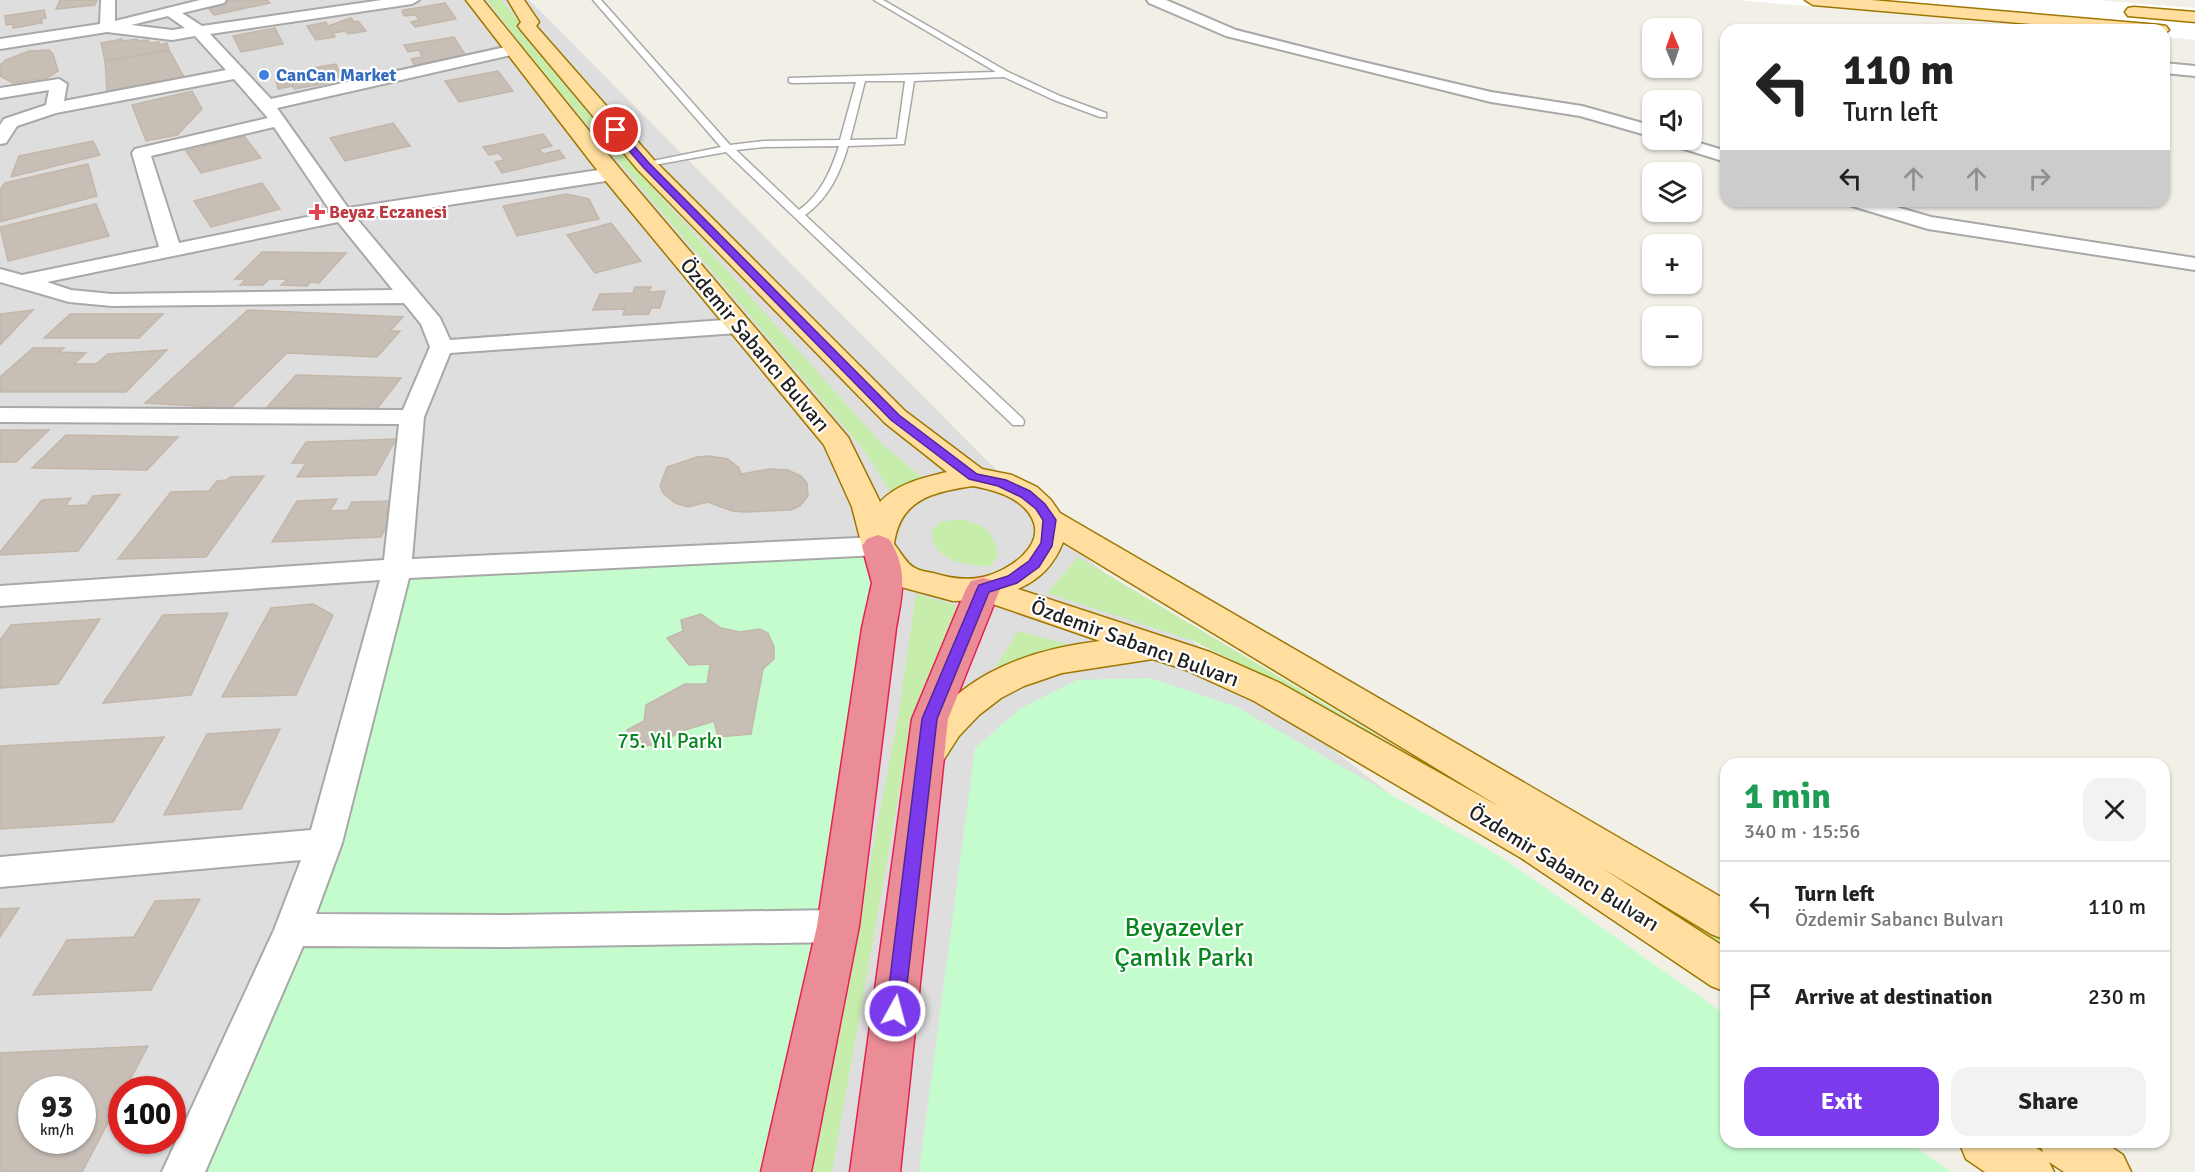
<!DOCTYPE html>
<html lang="en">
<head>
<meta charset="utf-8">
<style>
	body { margin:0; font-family:Signika,sans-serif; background:#f2f2f2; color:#222; height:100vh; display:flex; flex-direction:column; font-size:22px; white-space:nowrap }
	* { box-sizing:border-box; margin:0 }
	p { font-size:20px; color:#767676 }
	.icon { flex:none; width:33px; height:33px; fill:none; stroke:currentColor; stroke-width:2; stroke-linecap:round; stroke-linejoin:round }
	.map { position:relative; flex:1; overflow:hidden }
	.details { position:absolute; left:1720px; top:758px; width:450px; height:390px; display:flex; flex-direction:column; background:#fff; border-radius:18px; box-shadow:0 2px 4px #0004 }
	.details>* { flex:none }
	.guide { position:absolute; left:1720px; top:24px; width:450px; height:183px; border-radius:18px; box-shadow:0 2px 4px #0004; background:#fff; color:#222; overflow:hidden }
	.needle { width:39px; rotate:358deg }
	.controls { position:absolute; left:1642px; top:18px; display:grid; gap:12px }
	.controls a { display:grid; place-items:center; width:60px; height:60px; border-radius:12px; background:#fff; box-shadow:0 2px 4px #0004; font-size:30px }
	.speed { position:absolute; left:18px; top:1076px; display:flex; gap:12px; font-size:30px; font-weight:700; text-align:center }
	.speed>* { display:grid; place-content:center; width:78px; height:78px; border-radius:50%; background:#fff; box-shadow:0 2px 4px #0004; line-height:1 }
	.speed small { font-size:15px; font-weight:400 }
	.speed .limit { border:9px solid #d22; background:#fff; color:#111 }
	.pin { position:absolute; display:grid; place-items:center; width:51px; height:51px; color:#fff; margin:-26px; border:3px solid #fff; border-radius:50%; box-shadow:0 2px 6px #0007 }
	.me { position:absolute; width:66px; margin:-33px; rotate:7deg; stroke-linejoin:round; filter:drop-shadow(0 0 4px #0008) }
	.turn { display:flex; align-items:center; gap:21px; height:126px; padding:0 24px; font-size:27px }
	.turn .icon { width:78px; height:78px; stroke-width:2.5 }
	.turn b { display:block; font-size:42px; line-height:51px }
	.lanes { display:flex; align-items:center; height:57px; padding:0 24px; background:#0003; justify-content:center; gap:30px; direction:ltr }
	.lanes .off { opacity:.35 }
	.round { display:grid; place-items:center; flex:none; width:63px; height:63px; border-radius:18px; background:#f2f2f2 }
	.head { display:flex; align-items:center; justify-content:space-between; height:102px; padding:0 24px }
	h1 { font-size:36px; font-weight:700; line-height:45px; color:#1e9e55 }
	.cta { display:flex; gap:12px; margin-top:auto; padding:12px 24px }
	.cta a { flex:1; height:69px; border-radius:18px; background:#7c3aed; color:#fff; font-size:24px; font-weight:700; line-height:69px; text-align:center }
	.cta a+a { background:#f2f2f2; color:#222 }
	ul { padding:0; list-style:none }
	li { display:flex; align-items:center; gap:18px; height:90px; padding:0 24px; border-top:2px solid #e0e0e0 }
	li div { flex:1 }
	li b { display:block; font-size:22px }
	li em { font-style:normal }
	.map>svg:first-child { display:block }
</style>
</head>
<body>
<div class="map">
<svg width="2195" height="1172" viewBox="0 0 2195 1172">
	<rect width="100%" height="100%" fill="#f2efe7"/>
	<!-- residential -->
	<path fill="#dfdede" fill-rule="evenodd" d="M0 0H529L1077 551 1726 1055V1142L1878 1172H0ZM32 1089H82V1140H32ZM122 1089H172V1140H122Z"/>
	<!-- grass -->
	<g fill="#c6edac">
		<path d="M487 0H501L522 24 516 27 612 142 882 444 923 478 891 493 864 450 542 71Z"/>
		<path d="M960 519C983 525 993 529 998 555L991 566C967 567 929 560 932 530L940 522Z"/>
		<path d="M1078 557 1726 943V949L1323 708 1194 641 1047 593Z"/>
		<path d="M916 594 966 608 912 719 832 1172H811L898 717Z"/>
		<path d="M1018 631 1074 646 992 673Z"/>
	</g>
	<!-- park -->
	<g fill="#c4fcce">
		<path d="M878 546 786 1172H183L292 930 397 569Z"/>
		<path d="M1150 678 1235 706 1503 858 1726 1015V1142H1908L1952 1172H919L975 748 1021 708 1077 680Z"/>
	</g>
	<!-- pier -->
	<path fill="#fff" d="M1738 0H2097L2195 8V40L2165 37 2164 30H2082Z"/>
	<!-- building -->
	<g fill="#c7beb6" stroke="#c4b7a9" stroke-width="1.5" fill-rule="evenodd">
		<path d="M60 0H97L95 5 56 9Z"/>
		<path d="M227 0H267L270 3 214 15 205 4Z"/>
		<path d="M445 3 456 19 415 27 411 22 419 20 416 15 404 16 402 12 404 10Z"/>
		<path d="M44 10 46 18 41 19 42 23 13 28V24L6 25 5 16Z"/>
		<path d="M351 18 354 22 358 21 366 31 348 34 345 31 333 33 335 37 316 40 307 26 326 22 328 26Z"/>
		<path d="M275 28 283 44 241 52 233 36Z"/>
		<path d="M454 37 466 56 415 66 411 59 422 57 419 50 408 52 404 45Z"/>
		<path d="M122 39 123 41 137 39 138 41 148 40 149 43 159 42 160 45 167 43 169 50 105 61 101 43Z"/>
		<path d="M49 50 53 54 58 71 47 78 13 83 0 76V65L6 60 29 51Z"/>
		<path d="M169 50 184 77 107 91 105 61Z"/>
		<path d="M336 64 341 77 328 80 329 83 294 89 293 86 278 89 275 75 299 71 300 76 314 73 312 68Z"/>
		<path d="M498 71 513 91 459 102 445 81Z"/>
		<path d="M192 91 202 109 177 135 146 141 132 105Z"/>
		<path d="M393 123 410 146 345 161 330 138Z"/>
		<path d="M543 134 552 146 539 149 543 154 559 150 565 158 502 173 495 162 504 160 499 153 489 155 483 147Z"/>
		<path d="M244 136 261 158 201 173 186 151Z"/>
		<path d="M93 141 100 155 11 177 19 156Z"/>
		<path d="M88 164 97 196 0 222V190L5 183Z"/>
		<path d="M262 183 280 209 211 227 194 201Z"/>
		<path d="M567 194 589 199 599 219 517 236 503 206Z"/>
		<path d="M96 204 109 236 8 261 0 227Z"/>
		<path d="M611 223 641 261 595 273 567 235Z"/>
		<path d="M262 252 346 253 319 283 310 282 307 286 281 285 288 279H269L263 285H240L246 279H235Z"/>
		<path d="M635 287H651L649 292 665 291 660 308H651L649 314 623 315 625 309 593 310 600 294 633 293Z"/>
		<path d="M33 310 0 345V314Z"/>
		<path d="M248 310H250L403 317 390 331H400L377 357 287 353 231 408 145 403Z"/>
		<path d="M70 314H163L139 338H44Z"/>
		<path d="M33 348H64L59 352 86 353 74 364H96L108 354 167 350 126 392H0V377Z"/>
		<path d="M296 375 401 378 376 410 267 407Z"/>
		<path d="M0 430H49L16 462H0Z"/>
		<path d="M66 435 178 437 147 470 32 468Z"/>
		<path d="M396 439 376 475 297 477 306 463H292L306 442Z"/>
		<path d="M709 456 728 459 739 468 741 474 769 469 788 470 801 476 807 483 808 496 800 506 791 510 744 512 732 511 708 502 688 507 675 503 663 493 660 486 667 467 697 457Z"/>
		<path d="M264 476 206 557 118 559 171 492 209 491 217 481 227 480 230 477Z"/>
		<path d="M120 494 78 551 0 555V552L42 500 71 498 65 506 87 505 93 496Z"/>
		<path d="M337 499 330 511 348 510 352 502 393 501 386 514H393L381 537 272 542 297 501Z"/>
		<path d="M313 604 333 615 296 695 222 697 271 608Z"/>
		<path d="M228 613 191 695 103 703 163 615Z"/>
		<path d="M701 614 721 628 740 632 760 629 768 633 774 647V659L763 669 751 734 718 737 714 721 682 731 655 745 635 746 627 730 644 721 646 705 685 684H707L710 664 689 665 667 638 683 631 681 620Z"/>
		<path d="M100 619 58 684 0 688V640L11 625Z"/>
		<path d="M280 729 241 809 164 815 207 734Z"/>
		<path d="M164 737 113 822 0 829V746Z"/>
		<path d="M200 899 151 990 33 995 67 940 134 937 155 901Z"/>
		<path d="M19 908 0 937V909Z"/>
		<path d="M148 1046 125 1089H122V1096L82 1172H0V1053ZM32 1089H82V1140H32Z"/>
	</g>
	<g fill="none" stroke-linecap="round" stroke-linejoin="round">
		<!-- service casing -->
		<g stroke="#a8a8a8" stroke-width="3">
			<path id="service" d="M593 0H601L730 145 764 141 840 140 856 82 792 83 789 82V78L996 72 874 0H883L1008 72 1060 96 1106 113V117H1100L1054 100 1004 77 914 81 904 144 848 146C840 173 829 198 805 215L1023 419 1024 422 1023 425H1013L726 152 643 167V163L721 147ZM865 81H905L897 139 850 140ZM839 146C831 171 821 194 799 210L736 150 764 147Z"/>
		</g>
		<!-- minor casing -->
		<g stroke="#a8a8a8" stroke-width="4">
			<g id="minor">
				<path d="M101 0H115V21L200 0H226L224 3 182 13 202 26 382 0H419L412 4 210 34 271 99 514 45 520 47 522 50 520 53 277 108 348 208 612 168 619 170 621 174 619 178 612 180 357 219 440 318 450 340 738 319 746 321 749 326 746 331 738 333 450 353 424 417 412 559 878 537 888 540 892 546 888 552 878 555 409 578 342 843 316 914 502 915 838 910 851 915 856 926 851 937 838 942 502 947 303 946 205 1172H162L274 930 301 860 0 887V857L311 830 380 580 0 606V586L384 560 399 424 0 422V408L403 410 430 347 421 324 404 303 112 306 69 302 0 282V269L22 275 159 247 132 153 135 149 268 118 234 79 56 113 17 126 6 143 0 144V125L4 119 46 105 49 90 0 98V88L59 79 67 84 64 101 226 70 195 36 172 40 107 32 0 49V39L100 24ZM168 16 185 28 172 30 131 25ZM274 127 331 212 179 243 151 156ZM338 222 393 290 112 294 71 290 47 282Z"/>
				<path d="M1147 0H1166L1236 30 1350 59 1491 92 1582 106 1653 126V137L1580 116 1491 102 1226 36 1149 3Z"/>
				<path d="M2164 63 2195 66V76L2164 73Z"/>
				<path d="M1665 140H1690L1726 151V162L1668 144Z"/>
				<path d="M1846 201H1876L1931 217 2195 258V270L1928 229 1849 205Z"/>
			</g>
		</g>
		<!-- primary casing -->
		<g stroke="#9e7700" stroke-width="3">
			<g id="primary">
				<path d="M466 0H483L620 169 848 437 880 502C898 483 923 478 947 472L885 423 638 170 521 30 518 26 521 22 508 0H524L539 22 536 26 654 160 905 411 982 469 1012 475 1037 487 1051 500 1060 513 1726 900V940L1711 934 1602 868 1726 948V992L1711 986 1521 858 1254 701 1186 670 1153 659 1062 673 1024 686 1001 698 979 715 959 736 939 767 926 772 913 767 907 757C948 680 1017 651 1100 641L981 600 953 601 890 584 862 546 852 507 824 445 604 179ZM973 486C994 490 1021 497 1032 518 1047 547 1006 572 983 577 966 581 949 578 933 573 927 572 920 571 915 568 907 565 900 551 894 544 900 499 933 492 973 486ZM1063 542 1500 807 1280 683 1210 652 1018 589C1040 579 1054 565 1063 542Z"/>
				<path d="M1805 0H1871L2160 25 2166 26 2169 30 2164 34V30H2100L1813 5Z"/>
				<path d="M2134 7 2195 12V22L2128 16 2125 12 2128 8Z"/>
				<path d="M1959 1142H2026L2043 1152 2039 1142H2104L2123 1155 2131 1172H2064L2049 1162 2054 1172H1985L1966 1159Z"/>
			</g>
		</g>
		<!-- motorway casing -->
		<g stroke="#e32253" stroke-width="3">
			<g id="motorway">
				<path d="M878 535 889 539C909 570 902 594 896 628L859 926 811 1172H761L817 926 862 628 872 583 862 546 867 539Z"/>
				<path d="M983 578 995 581 1000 589 948 719 900 1172H850L912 719 966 589 971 581Z"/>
			</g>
		</g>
		<!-- service -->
		<use href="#service" fill="#fff" fill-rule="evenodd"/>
		<!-- minor -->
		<use href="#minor" fill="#fff" fill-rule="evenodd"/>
		<!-- primary -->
		<use href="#primary" fill="#ffde9f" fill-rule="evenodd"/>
		<!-- motorway -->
		<use href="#motorway" fill="#eb8d96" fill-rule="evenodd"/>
	</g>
	<!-- route -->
	<path fill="#7c3aed" stroke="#51269a" stroke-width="1.5" d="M613 129H619L649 163 899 415 977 474 1006 480 1030 491 1045 504 1056 520 1052 546 1039 567 1017 583 989 592 937 719 904 1011 901 1017 895 1019 888 1017 886 1011 922 719 977 589 979 585 1008 576 1029 561 1041 543 1043 520 1036 509 1021 497 998 486 969 479 891 420 643 167 613 132Z"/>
	<!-- markers -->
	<circle fill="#3f7fe0" stroke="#fff" stroke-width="2" cx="264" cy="75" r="6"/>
	<path fill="#e0444e" stroke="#fff" stroke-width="2" d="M314 203h6v6h6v6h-6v6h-6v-6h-6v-6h6z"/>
	<g text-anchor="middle" stroke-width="4.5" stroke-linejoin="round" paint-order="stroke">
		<!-- far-shop labels -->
		<g font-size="18" font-weight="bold" fill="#366cbe" stroke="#fff" text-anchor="start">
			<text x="276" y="81">CanCan Market</text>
		</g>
		<!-- far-health labels -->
		<g font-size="18" font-weight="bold" fill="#be3a42" stroke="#fff" text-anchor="start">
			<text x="329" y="218">Beyaz Eczanesi</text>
		</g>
		<!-- street labels -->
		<g font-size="21" fill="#212121" stroke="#fff">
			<text transform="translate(755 345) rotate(50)" y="7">Özdemir Sabancı Bulvarı</text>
			<text transform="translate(1135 643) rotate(20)" y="7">Özdemir Sabancı Bulvarı</text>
			<text transform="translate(1564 868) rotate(32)" y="7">Özdemir Sabancı Bulvarı</text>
		</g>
		<!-- park labels -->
		<g font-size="21" fill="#07871d" stroke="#fff">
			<text x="670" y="748">75. Yıl Parkı</text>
		</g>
		<!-- near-park labels -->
		<g font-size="26" fill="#07871d" stroke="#fff">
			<text x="1184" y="936">Beyazevler<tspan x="1184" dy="30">Çamlık Parkı</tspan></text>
		</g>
	</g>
</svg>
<div class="controls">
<a><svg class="needle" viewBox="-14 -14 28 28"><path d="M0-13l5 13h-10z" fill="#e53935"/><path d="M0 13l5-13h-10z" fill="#767676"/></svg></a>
<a><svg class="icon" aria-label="sound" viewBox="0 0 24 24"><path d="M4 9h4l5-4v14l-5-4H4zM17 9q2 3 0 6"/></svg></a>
<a><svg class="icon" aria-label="layers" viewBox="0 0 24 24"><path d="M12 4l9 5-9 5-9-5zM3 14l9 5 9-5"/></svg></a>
<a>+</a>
<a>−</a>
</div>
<div class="speed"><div>93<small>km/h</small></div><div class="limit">100</div></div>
<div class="pin" style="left:616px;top:130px;background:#d93025"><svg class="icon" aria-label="arrive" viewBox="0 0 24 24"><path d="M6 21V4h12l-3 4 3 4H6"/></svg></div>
<svg class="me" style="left:895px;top:1011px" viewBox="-20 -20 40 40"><circle r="17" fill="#7c3aed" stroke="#fff" stroke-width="3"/><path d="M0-11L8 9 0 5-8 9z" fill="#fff"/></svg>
<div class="guide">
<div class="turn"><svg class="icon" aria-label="left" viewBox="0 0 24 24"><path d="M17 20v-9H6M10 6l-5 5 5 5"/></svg><div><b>110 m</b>Turn left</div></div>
<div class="lanes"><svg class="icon" aria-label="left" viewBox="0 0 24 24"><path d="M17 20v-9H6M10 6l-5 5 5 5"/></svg><svg class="icon off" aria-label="ahead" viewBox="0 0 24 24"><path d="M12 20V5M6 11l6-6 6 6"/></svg><svg class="icon off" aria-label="ahead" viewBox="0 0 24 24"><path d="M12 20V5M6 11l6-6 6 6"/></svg><svg class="icon off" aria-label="right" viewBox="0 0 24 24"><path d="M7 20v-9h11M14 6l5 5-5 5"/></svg></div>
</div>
<section class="details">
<div class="head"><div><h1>1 min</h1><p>340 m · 15:56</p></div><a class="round"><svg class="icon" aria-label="close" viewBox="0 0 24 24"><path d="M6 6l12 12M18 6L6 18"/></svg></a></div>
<ul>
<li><svg class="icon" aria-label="left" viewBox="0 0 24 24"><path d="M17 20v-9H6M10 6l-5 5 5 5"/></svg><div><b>Turn left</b><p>Özdemir Sabancı Bulvarı</p></div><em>110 m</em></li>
<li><svg class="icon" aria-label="arrive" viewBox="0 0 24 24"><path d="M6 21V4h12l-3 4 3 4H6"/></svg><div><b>Arrive at destination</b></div><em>230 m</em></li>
</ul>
<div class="cta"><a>Exit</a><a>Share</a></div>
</section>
</div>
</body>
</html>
